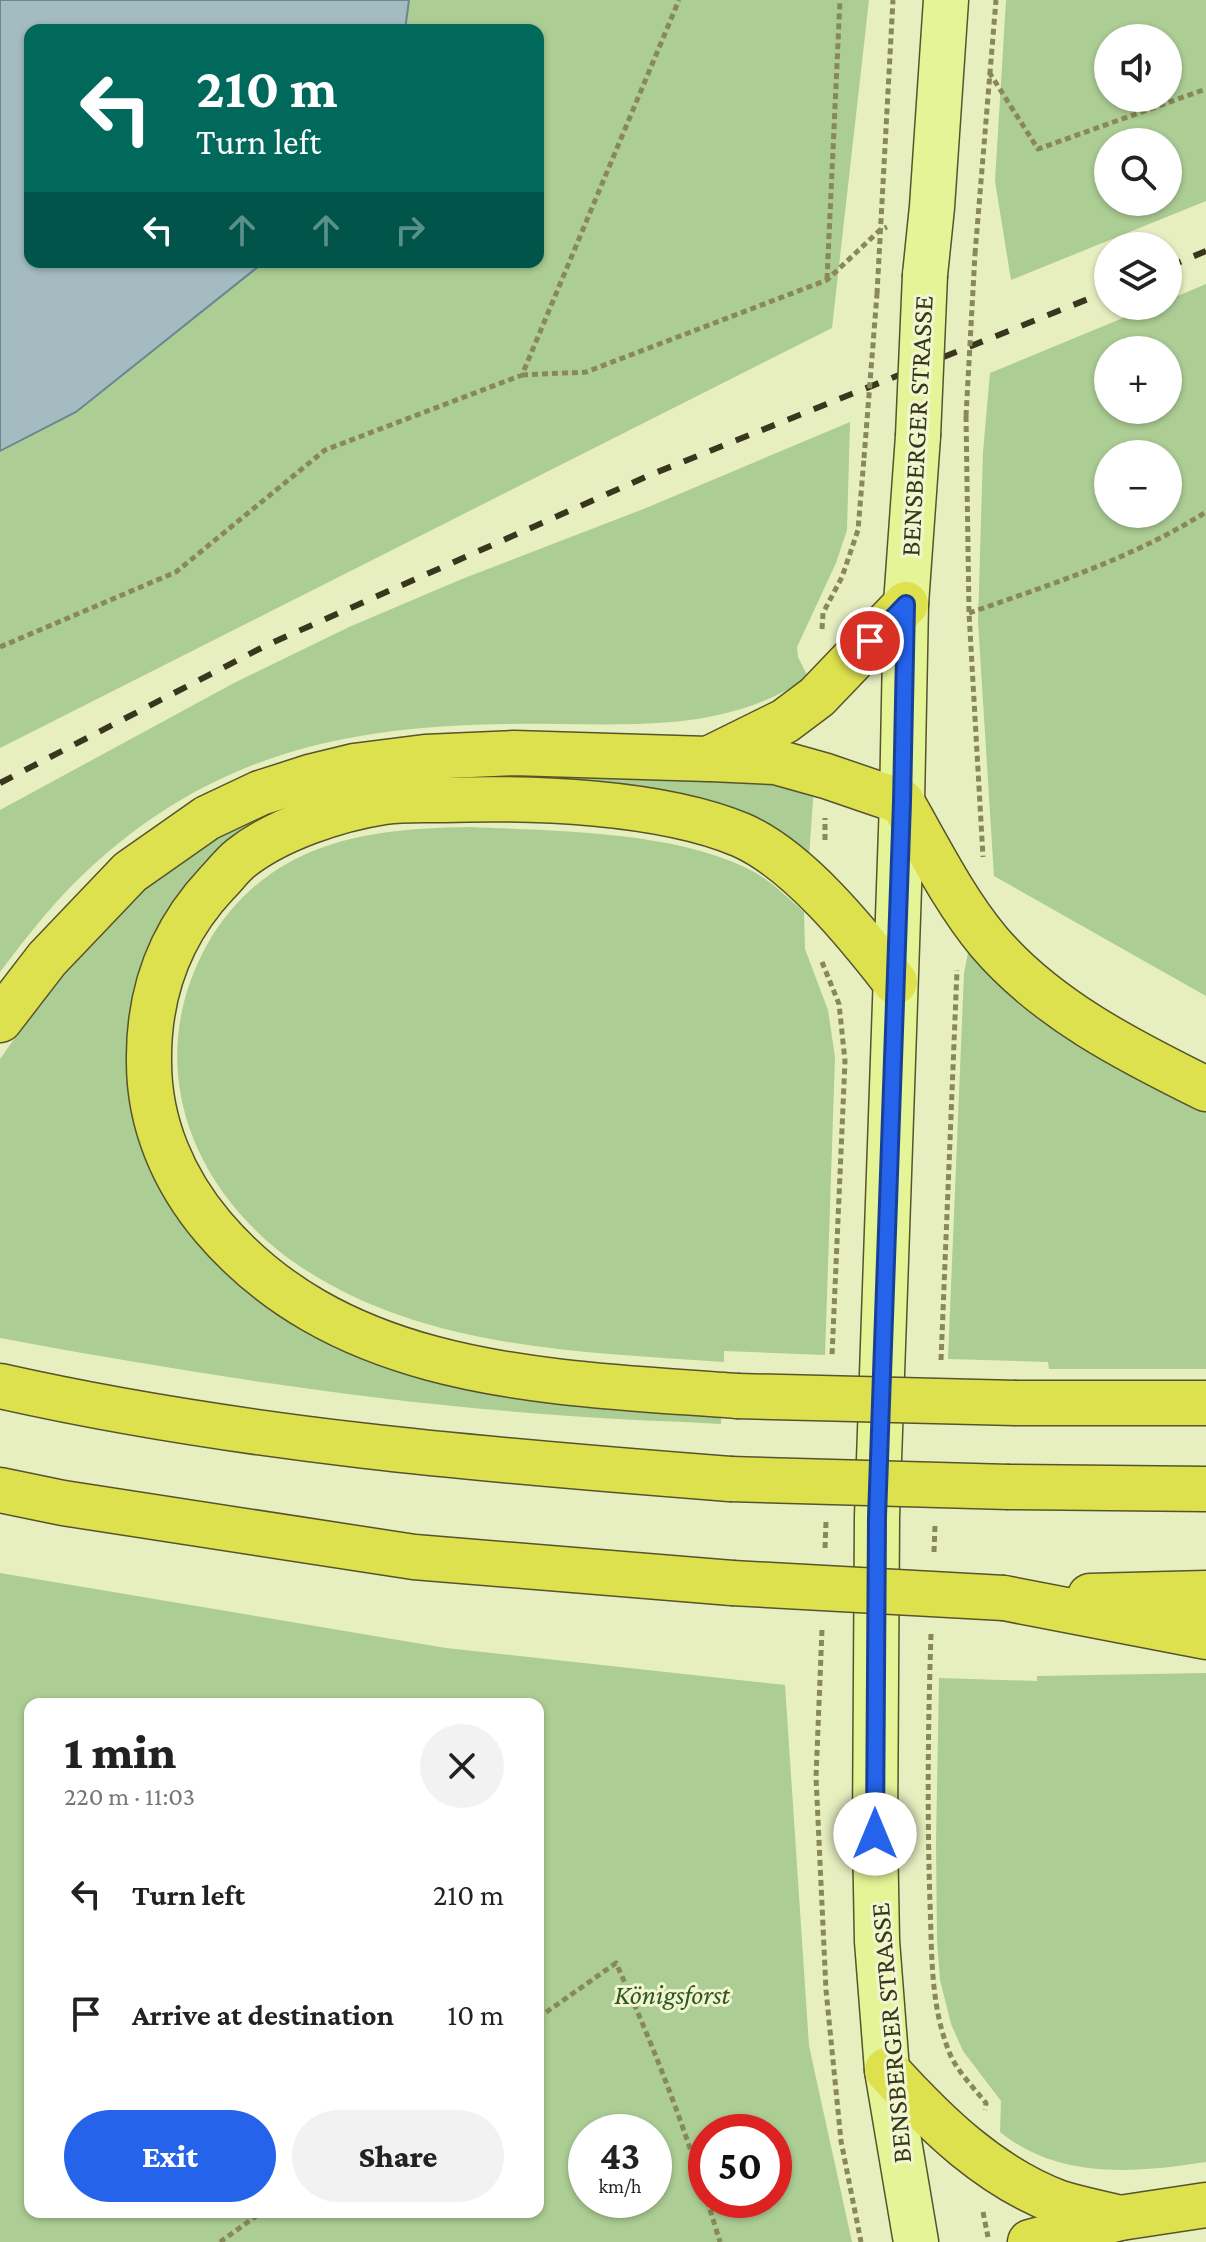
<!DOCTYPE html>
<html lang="en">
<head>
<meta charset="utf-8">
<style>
	body { margin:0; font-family:"Crimson Pro",serif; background:#f2f2f2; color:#222; height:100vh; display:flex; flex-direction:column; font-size:30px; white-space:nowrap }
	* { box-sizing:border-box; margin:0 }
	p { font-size:26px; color:#767676 }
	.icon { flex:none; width:44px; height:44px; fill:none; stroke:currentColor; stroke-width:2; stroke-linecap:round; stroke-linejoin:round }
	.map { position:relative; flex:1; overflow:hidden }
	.details { position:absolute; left:24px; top:1698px; width:520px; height:520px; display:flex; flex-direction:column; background:#fff; border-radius:16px; box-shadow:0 2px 6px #0004 }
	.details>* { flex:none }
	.guide { position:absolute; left:24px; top:24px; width:520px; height:244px; border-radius:16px; box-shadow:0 2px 6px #0004; background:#00695c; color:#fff; overflow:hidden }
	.buttons { position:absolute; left:1094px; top:24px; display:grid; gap:16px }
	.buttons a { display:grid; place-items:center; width:88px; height:88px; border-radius:50%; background:#fff; box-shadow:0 2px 6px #0004; font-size:40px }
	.speed { position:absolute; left:568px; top:2114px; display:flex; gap:16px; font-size:40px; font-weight:700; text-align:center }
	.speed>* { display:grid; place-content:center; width:104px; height:104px; border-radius:50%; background:#fff; box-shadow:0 2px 6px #0004; line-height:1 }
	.speed small { font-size:20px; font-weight:400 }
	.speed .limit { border:12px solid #d22; background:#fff; color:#111 }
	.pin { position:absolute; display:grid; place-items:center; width:68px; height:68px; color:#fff; margin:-34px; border:4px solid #fff; border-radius:50%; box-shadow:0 2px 8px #0007 }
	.me { position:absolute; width:88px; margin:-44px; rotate:0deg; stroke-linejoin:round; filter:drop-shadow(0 0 6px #0008) }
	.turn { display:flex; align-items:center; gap:28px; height:168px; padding:0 40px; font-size:36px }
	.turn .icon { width:104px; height:104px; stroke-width:2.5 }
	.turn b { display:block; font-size:56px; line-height:68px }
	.lanes { display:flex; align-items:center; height:76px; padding:0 40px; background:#0003; justify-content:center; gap:40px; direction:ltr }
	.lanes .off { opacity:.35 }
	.round { display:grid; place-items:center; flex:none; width:84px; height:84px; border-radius:42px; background:#f2f2f2 }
	.summary { display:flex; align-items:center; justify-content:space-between; height:136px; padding:0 40px }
	h1 { font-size:48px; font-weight:800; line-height:60px }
	.primary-button { display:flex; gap:16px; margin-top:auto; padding:16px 40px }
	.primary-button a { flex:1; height:92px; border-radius:48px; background:#2563eb; color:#fff; font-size:32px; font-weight:800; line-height:92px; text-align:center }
	.primary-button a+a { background:#f2f2f2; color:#222 }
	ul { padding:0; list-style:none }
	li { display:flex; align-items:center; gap:24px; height:120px; padding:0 40px }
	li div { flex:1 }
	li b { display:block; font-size:30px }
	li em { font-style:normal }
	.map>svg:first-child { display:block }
</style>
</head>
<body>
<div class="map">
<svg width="1206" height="2242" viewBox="0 0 1206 2242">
	<rect width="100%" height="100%" fill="#e7efc1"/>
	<!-- green -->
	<g fill="#accd94" fill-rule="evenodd">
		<path d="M409 0H869L832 328 0 748V451L76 412 264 262H538V30H405Z"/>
		<path d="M1006 0H1206V201L1011 280 995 181ZM1108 38H1168V98H1108ZM1168 142V202H1108V142Z"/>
		<path d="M1206 284V996L994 876 978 622 983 452 990 373 1152 306H1168V300ZM1108 350H1168V410H1108ZM1168 454V514H1108V454Z"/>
		<path d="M850 422 847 530 836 563 797 647 798 657 808 677C732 729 646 725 557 724 376 722 230 740 91 867 57 898 28 935 0 972V810L234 683 349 627 462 579 646 508Z"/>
		<path d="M680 772 814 787 809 856 556 786 219 858 134 1089 269 1298 722 1407 721 1424C671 1421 621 1420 570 1416 379 1403 188 1373 0 1338V1059L94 926 222 827 390 775Z"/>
		<path d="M471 827C556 831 681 831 756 873 773 883 789 899 804 912L805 949 828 1010 835 1057 825 1355 724 1351V1362C579 1352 422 1349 298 1265 189 1190 141 1062 208 943 227 910 255 881 288 863 344 832 408 828 471 827Z"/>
		<path d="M970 942 1206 1104V1369H1049L1048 1362 948 1359 964 973Z"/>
		<path d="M0 1573 446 1648 785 1685 809 2046 852 2242H0ZM30 1704H538V2212H30ZM654 2132V2200H586V2132ZM774 2132V2200H706V2132Z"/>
		<path d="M1206 1673V2162C1134 2173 1060 2180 1000 2132L1001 2101 963 2051 951 2024 940 1980 937 1940 936 1842 939 1678 1037 1681V1676Z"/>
	</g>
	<!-- water -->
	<path fill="#a4bcc1" stroke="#6a878f" stroke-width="2" d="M0 0H409L405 30H30V262H264L76 412 0 451Z"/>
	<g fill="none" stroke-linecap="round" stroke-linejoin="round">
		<!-- major casing -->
		<g stroke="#56542c" stroke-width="47">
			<g id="major">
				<path d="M925 275 932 207 946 0"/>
				<path d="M916 2242 887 2070 877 1941 875 1834 877 1517 902 802 906 604 918 436"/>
			</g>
		</g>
		<!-- highway casing -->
		<g stroke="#56542c" stroke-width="47">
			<g id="highway">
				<path d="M711 759 776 762 826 776 902 802C929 849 954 900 989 942 1046 1009 1129 1051 1206 1089"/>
				<path d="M0 1020 47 959 130 872 207 818 260 793 313 776 354 766 425 757 514 753 708 759 785 721 817 697 906 604"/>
				<path d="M0 1386C240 1440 485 1460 730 1479"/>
				<path d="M737 1396C552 1382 344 1381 213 1227 174 1181 149 1124 149 1062 148 994 170 933 217 883 225 875 232 865 241 858 278 829 338 809 384 802 403 799 424 800 444 800 531 797 660 801 741 835 798 860 857 933 895 982"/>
				<path d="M1016 1403H1206"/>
				<path d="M1009 1487 1206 1489"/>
				<path d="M0 1490 63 1503 414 1557 732 1583"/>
				<path d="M1090 1596 1206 1593"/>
				<path d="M1004 1598 1206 1637"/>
				<path d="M887 2070C936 2124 990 2177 1060 2203 1079 2209 1100 2213 1120 2218"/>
				<path d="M1030 2242 1120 2218 1206 2205"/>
			</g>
		</g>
		<!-- path -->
		<g stroke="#898958" stroke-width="5" stroke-dasharray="6 4" stroke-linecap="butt">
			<path d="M989 72 1038 149 1206 89"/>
			<path d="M975 254 996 0"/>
			<path d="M827 279 840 0"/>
			<path d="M877 294 893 0"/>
			<path d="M522 375 586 372 827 280 880 230 887 227"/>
			<path d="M966 416 969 613 983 857"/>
			<path d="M969 613C1050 585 1133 558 1206 512"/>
			<path d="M822 629 823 613 842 577 858 530 864 458"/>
			<path d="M0 647 176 572 325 450 522 375 679 0"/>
			<path d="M825 840V818"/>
			<path d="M822 962 839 1004 845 1061 832 1356"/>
			<path d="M941 1360 957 970"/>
			<path d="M825 1548 826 1522"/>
			<path d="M934 1552 935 1526"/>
			<path d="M822 1630 816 1777 826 1990 841 2141 861 2242"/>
			<path d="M931 1634C928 1724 927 1813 930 1903 932 1953 930 2006 950 2054 957 2071 974 2088 986 2103L985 2110"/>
			<path d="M538 2018 616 1963C651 2040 681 2117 706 2197"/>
			<path d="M707 2200 720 2242"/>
			<path d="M983 2212 988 2237"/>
			<path d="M220 2242 262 2212"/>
		</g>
		<!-- major -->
		<use href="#major" stroke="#e5f497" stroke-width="44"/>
		<!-- highway -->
		<use href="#highway" stroke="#dee14e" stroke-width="44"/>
		<!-- rail -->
		<g stroke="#38371d" stroke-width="6" stroke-dasharray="14 14" stroke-linecap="butt">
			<path d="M1168 267 1206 251"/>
			<path d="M0 783 267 645 650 475 1108 291"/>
		</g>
		<!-- major-bridge casing -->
		<g stroke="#56542c" stroke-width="47" stroke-linecap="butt">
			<path id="major-bridge" d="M918 436 925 275"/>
		</g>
		<!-- highway-bridge casing -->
		<g stroke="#56542c" stroke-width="47" stroke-linecap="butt">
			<g id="highway-bridge">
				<path d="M737 1396 1016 1403"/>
				<path d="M730 1479 1009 1487"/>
				<path d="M732 1583 1004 1598"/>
			</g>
		</g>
		<!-- path-bridge -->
		<g stroke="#898958" stroke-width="5" stroke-dasharray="6 4" stroke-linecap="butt">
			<path d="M966 416 975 254"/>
			<path d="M864 458 877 294"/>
		</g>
		<!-- major-bridge -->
		<use href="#major-bridge" stroke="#e5f497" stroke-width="44"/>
		<!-- highway-bridge -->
		<use href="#highway-bridge" stroke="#dee14e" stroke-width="44"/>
	</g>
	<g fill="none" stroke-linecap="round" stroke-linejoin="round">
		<!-- route casing -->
		<g stroke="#184099" stroke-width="20">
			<path id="route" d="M870 641 906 604 902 802 877 1517 875 1834"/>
		</g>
		<!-- route -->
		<use href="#route" stroke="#2563eb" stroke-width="14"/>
	</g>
	<g text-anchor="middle" stroke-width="6" stroke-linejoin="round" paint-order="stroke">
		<!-- street labels -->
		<g font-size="28" fill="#38371d" stroke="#f0f6d0">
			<text transform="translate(916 426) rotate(-87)" y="10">BENSBERGER STRASSE</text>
			<text transform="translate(890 2033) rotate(-95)" y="10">BENSBERGER STRASSE</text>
		</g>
		<!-- park labels -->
		<g font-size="28" font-style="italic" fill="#315523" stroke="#f0f6d0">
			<text x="672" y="2004">Königsforst</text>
		</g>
	</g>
</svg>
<div class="buttons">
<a><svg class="icon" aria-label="sound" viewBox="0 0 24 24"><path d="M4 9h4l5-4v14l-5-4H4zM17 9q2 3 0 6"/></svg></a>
<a><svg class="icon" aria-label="search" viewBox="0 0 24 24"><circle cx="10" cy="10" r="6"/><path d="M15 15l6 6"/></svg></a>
<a><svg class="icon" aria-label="layers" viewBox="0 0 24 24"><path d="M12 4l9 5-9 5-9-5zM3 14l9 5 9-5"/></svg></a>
<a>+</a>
<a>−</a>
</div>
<div class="speed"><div>43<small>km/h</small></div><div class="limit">50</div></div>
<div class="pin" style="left:870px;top:641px;background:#d93025"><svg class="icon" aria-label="arrive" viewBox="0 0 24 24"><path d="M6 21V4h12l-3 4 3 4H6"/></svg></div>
<svg class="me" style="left:875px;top:1834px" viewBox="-20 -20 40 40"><circle r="19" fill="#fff"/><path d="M0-13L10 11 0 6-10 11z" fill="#2563eb"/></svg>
<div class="guide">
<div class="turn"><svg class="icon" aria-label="left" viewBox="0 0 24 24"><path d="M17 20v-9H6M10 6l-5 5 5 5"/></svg><div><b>210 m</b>Turn left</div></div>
<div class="lanes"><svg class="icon" aria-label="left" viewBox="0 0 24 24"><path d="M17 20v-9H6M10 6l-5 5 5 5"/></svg><svg class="icon off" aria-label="ahead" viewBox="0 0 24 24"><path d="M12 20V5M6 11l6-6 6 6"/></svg><svg class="icon off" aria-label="ahead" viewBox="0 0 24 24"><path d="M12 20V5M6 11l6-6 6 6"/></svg><svg class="icon off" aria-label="right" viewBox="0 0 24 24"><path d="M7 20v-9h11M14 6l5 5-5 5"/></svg></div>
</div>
<section class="details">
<div class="summary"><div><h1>1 min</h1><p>220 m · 11:03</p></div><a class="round"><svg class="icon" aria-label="close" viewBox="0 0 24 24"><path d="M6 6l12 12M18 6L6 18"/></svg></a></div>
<ul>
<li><svg class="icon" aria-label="left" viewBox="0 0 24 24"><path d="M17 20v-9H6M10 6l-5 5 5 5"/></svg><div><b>Turn left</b></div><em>210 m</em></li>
<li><svg class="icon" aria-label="arrive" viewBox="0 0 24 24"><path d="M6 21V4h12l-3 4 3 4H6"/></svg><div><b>Arrive at destination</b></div><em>10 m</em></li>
</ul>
<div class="primary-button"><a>Exit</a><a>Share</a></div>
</section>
</div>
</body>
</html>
